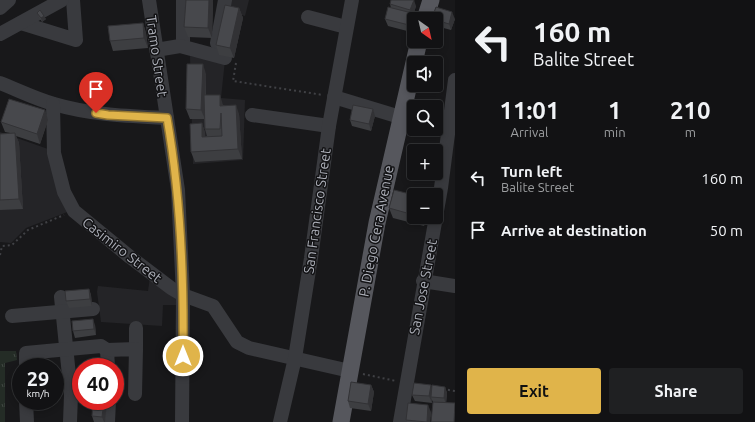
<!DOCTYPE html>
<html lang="en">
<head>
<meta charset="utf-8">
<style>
	body { margin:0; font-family:Ubuntu,sans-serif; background:#1f2022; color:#f1f3f6; height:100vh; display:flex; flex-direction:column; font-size:15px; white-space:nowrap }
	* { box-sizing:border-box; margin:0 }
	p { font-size:13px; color:#9c9ea0 }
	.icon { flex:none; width:22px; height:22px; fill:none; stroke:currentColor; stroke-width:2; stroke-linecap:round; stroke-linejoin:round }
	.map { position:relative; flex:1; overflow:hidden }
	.panel { display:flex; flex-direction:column; background:#121214; width:300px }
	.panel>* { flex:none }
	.guide { background:#121214; color:#f1f3f6; overflow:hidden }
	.needle { width:26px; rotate:146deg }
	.tools { position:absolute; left:407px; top:12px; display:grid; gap:8px }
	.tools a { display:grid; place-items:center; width:36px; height:36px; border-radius:4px; background:#121214; box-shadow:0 2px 6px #0003,0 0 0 1px #313234; font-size:20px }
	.speed { position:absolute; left:12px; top:358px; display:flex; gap:8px; font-size:20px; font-weight:700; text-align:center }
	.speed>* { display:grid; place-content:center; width:52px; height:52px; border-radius:50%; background:#121214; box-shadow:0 2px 6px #0003,0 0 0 1px #313234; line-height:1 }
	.speed small { font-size:10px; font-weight:400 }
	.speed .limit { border:6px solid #d22; background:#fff; color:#111 }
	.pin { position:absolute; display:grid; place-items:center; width:34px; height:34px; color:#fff; margin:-41px -17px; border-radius:50% 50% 50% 0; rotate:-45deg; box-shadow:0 0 4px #0007 }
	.pin .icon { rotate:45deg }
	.me { position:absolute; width:44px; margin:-22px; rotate:0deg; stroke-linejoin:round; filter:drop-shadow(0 0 3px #0008) }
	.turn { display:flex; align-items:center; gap:14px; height:84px; padding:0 12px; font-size:18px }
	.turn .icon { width:52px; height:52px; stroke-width:2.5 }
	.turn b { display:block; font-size:28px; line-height:34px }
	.eta { display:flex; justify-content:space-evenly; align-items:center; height:68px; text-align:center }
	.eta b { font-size:24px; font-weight:700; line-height:28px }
	.cta { display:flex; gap:8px; margin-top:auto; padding:8px 12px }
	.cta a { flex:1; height:46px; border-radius:4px; background:#e0b44a; color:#111; font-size:16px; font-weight:700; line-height:46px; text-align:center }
	.cta a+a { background:#1f2022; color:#f1f3f6 }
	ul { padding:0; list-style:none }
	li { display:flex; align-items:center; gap:12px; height:52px; padding:0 12px }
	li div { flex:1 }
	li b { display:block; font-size:15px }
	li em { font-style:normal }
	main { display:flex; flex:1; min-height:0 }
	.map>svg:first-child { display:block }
</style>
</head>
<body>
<main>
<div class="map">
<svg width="455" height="422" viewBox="0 0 455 422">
	<defs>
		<pattern id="grass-tufts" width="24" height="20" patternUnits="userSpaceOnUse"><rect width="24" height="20" fill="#242c26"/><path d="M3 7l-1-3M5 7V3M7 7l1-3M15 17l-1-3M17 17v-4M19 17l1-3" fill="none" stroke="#414843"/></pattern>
	</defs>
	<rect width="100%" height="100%" fill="#18181a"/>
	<!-- built -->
	<g fill="#242427">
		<path d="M231 0H249L245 16 228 11Z"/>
		<path d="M190 56 225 60 221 98 245 100 243 160 193 164Z"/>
		<path d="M0 132 48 149 70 211 26 228 11 243 0 242Z"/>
		<path d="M150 277 178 295 179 305H163L162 326 101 322 97 292 98 286 148 291Z"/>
	</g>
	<!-- grass -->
	<path fill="url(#grass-tufts)" d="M0 351H16L17 360 5 363V422H0Z"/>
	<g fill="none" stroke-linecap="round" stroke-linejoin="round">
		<!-- path -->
		<g stroke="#404145" stroke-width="2" stroke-dasharray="2 3" stroke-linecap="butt">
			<path d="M236 63 233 81 323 95"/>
			<path d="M0 255 2 246 12 245 28 230 64 215"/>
			<path d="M363 374 396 381"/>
			<path d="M443 389 455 391"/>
		</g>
		<!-- minor -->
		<g stroke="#393a3e" stroke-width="14">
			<path d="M149 0 178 190 183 295 182 422"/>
			<path d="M0 8 9 0"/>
			<path d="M308 17 346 27"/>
			<path d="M21 23 76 40 73 0"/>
			<path d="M0 34 62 0"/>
			<path d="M217 43 225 0"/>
			<path d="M183 46V0"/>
			<path d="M156 50 180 46 225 58"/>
			<path d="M0 83C18 90 36 99 54 104 91 115 129 116 167 118"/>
			<path d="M334 97 400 117 414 119"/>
			<path d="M53 104 54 153 64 192 74 211 130 257 171 288 183 295 213 306 237 342 249 348 350 371"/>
			<path d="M252 115 329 126"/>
			<path d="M436 122 448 124"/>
			<path d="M423 281 455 286"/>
			<path d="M61 297 71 395 70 422"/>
			<path d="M12 316 93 309"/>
			<path d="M136 328V349"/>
			<path d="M107 350 108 367"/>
			<path d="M26 367V353L101 346 107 350 136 349 135 394"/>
			<path d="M26 401 27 422"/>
			<path d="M108 422 109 401"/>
			<path d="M280 422 295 358 311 258 329 126 352 0"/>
			<path d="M400 422 441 188 455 80"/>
		</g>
		<!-- major -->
		<g stroke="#56575d" stroke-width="17">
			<path d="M425 19 431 0"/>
			<path d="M341 422 377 223 419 41"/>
		</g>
	</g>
	<!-- wall -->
	<g fill="#3d3e41">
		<path d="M213 0 212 38 188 37 184 27Z"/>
		<path d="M390 4 416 6 413 16 414 19 411 32 388 26 385 19 391 8Z"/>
		<path d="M239 8 243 18 234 58 219 55 216 45Z"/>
		<path d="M37 13 46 19 42 22 38 16Z"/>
		<path d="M432 18 455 19 451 30 436 26V19Z"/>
		<path d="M143 23 146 33 148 48 113 51 110 41Z"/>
		<path d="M206 74V95L239 114 242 159 195 162 191 152 202 123 205 133V137L207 136 205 129 204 119H190L186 109Z"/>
		<path d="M45 110 48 120 40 144 16 136 19 143 23 209 0 210V134L10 133 5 132 1 122Z"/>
		<path d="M375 116 371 131 352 126 350 120Z"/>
		<path d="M414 195V217H427L424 226 393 218 389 208Z"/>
		<path d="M89 289 91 295 92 306 69 308 66 301Z"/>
		<path d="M95 325 96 335 75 338 73 331Z"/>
		<path d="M371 385 374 392 371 411 350 408 348 401Z"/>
		<path d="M445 387 447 393 446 403 433 402 432 400V403L415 401 412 395 432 389Z"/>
		<path d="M107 401 105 422H94L92 416Z"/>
		<path d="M431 412 430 422H407L406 420Z"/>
	</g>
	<!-- shaded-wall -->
	<g fill="#323235">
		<path d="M209 0H213L212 38 208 28Z"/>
		<path d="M414 0 416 6 413 16 414 19V22L411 32 409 25 412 14 410 10Z"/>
		<path d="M239 8 243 18 234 58 230 48Z"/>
		<path d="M452 12 455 19 451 30 449 24Z"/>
		<path d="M44 16 46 19 42 22 41 18Z"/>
		<path d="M143 23 146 33 148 48 144 38Z"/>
		<path d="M203 64 206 74 205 119 201 110Z"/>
		<path d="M220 95 223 105V116L220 106Z"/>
		<path d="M236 105 239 114 242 159 238 149Z"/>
		<path d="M373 109 375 116 371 131 369 124Z"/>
		<path d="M45 110 48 120 40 144 37 134Z"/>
		<path d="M202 123 205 133 206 147 202 137Z"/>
		<path d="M15 133 19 143 23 209 19 199Z"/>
		<path d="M421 217H427L424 226Z"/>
		<path d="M89 289 91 295 92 306 90 299Z"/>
		<path d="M93 319 95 325 96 335 94 329Z"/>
		<path d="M371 385 374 392 371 411 368 404Z"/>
		<path d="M431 385 433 392 431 397 432 400V403L429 396Z"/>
		<path d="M445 387 447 393 446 405 444 398Z"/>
		<path d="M104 401H107L105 422H104L102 417Z"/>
		<path d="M428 405 431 412 430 422H427Z"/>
	</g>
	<!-- building -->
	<g fill="#47484c" stroke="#323235">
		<path d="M186 0H209L208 28 184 27Z"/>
		<path d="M391 0H414L410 10 390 4Z"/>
		<path d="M225 5 239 8 230 48 216 45Z"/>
		<path d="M388 7 412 13 409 25 385 19Z"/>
		<path d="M436 7 452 12 449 24 436 20V19L432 18Z"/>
		<path d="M40 10 44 16 41 18 37 13Z"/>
		<path d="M143 23 144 38 110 41 108 26Z"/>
		<path d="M187 64H203L201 110 186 109Z"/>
		<path d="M204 95H220V106L236 105 238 149 191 152 190 124 202 123V137L222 136 221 113 220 129H205Z"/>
		<path d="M9 99 45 110 37 134 1 122Z"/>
		<path d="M353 105 373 109 369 124 350 120Z"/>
		<path d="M15 133 19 199 0 200V134Z"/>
		<path d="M394 190 414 195V215L389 208Z"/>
		<path d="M89 289 90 299 66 301 65 291Z"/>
		<path d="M93 319 94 329 73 331 72 321Z"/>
		<rect x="94" y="365" width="11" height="2"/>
		<path d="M351 382 371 385 368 404 348 401Z"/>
		<path d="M414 383 431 385 429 396 412 395Z"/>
		<path d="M432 385 445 387 444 398 431 397Z"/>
		<path d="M93 401H104L102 417 92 416Z"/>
		<path d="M433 402 455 403 454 422H431Z"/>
		<path d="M408 403 428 405 427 422 406 420Z"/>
	</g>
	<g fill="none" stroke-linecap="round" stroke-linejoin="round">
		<!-- route casing -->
		<g stroke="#927530" stroke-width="10">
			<path id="route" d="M96 113 108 115 167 118C181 197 184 276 183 356"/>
		</g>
		<!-- route -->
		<use href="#route" stroke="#e0b44a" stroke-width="7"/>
	</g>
	<g text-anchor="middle" stroke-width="3" stroke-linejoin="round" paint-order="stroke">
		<!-- street labels -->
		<g font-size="14" fill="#acafb8" stroke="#131315">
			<text transform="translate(157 56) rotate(82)" y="5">Tramo Street</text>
			<text transform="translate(317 211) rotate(-82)" y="5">San Francisco Street</text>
			<text transform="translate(376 231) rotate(-79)" y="5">P. Diego Cera Avenue</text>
			<text transform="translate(122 250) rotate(38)" y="5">Casimiro Street</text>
			<text transform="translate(423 287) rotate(-79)" y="5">San Jose Street</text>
		</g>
	</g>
</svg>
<div class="tools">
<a><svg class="needle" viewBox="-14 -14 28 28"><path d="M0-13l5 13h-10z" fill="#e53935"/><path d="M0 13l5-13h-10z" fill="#9c9ea0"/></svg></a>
<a><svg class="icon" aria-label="sound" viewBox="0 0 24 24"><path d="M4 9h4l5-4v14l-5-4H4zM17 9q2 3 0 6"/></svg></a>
<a><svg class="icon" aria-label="search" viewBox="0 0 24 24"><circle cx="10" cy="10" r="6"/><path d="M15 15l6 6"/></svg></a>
<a>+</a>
<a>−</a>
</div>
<div class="speed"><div>29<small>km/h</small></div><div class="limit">40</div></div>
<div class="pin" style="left:96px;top:113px;background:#d93025"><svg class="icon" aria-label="arrive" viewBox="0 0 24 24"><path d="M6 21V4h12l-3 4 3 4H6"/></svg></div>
<svg class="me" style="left:183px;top:356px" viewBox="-20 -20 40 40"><circle r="17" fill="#e0b44a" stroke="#fff" stroke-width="3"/><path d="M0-11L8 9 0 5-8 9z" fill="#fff"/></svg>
</div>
<section class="panel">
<div class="guide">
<div class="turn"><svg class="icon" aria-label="left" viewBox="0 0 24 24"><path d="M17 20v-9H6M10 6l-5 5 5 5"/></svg><div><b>160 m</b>Balite Street</div></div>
</div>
<div class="eta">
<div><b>11:01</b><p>Arrival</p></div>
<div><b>1</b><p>min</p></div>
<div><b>210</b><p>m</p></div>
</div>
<ul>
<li><svg class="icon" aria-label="left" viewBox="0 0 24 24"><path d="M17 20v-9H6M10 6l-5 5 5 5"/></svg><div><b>Turn left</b><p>Balite Street</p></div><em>160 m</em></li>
<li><svg class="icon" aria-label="arrive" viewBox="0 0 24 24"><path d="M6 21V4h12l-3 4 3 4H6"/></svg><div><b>Arrive at destination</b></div><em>50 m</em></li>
</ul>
<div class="cta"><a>Exit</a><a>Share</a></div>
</section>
</main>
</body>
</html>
